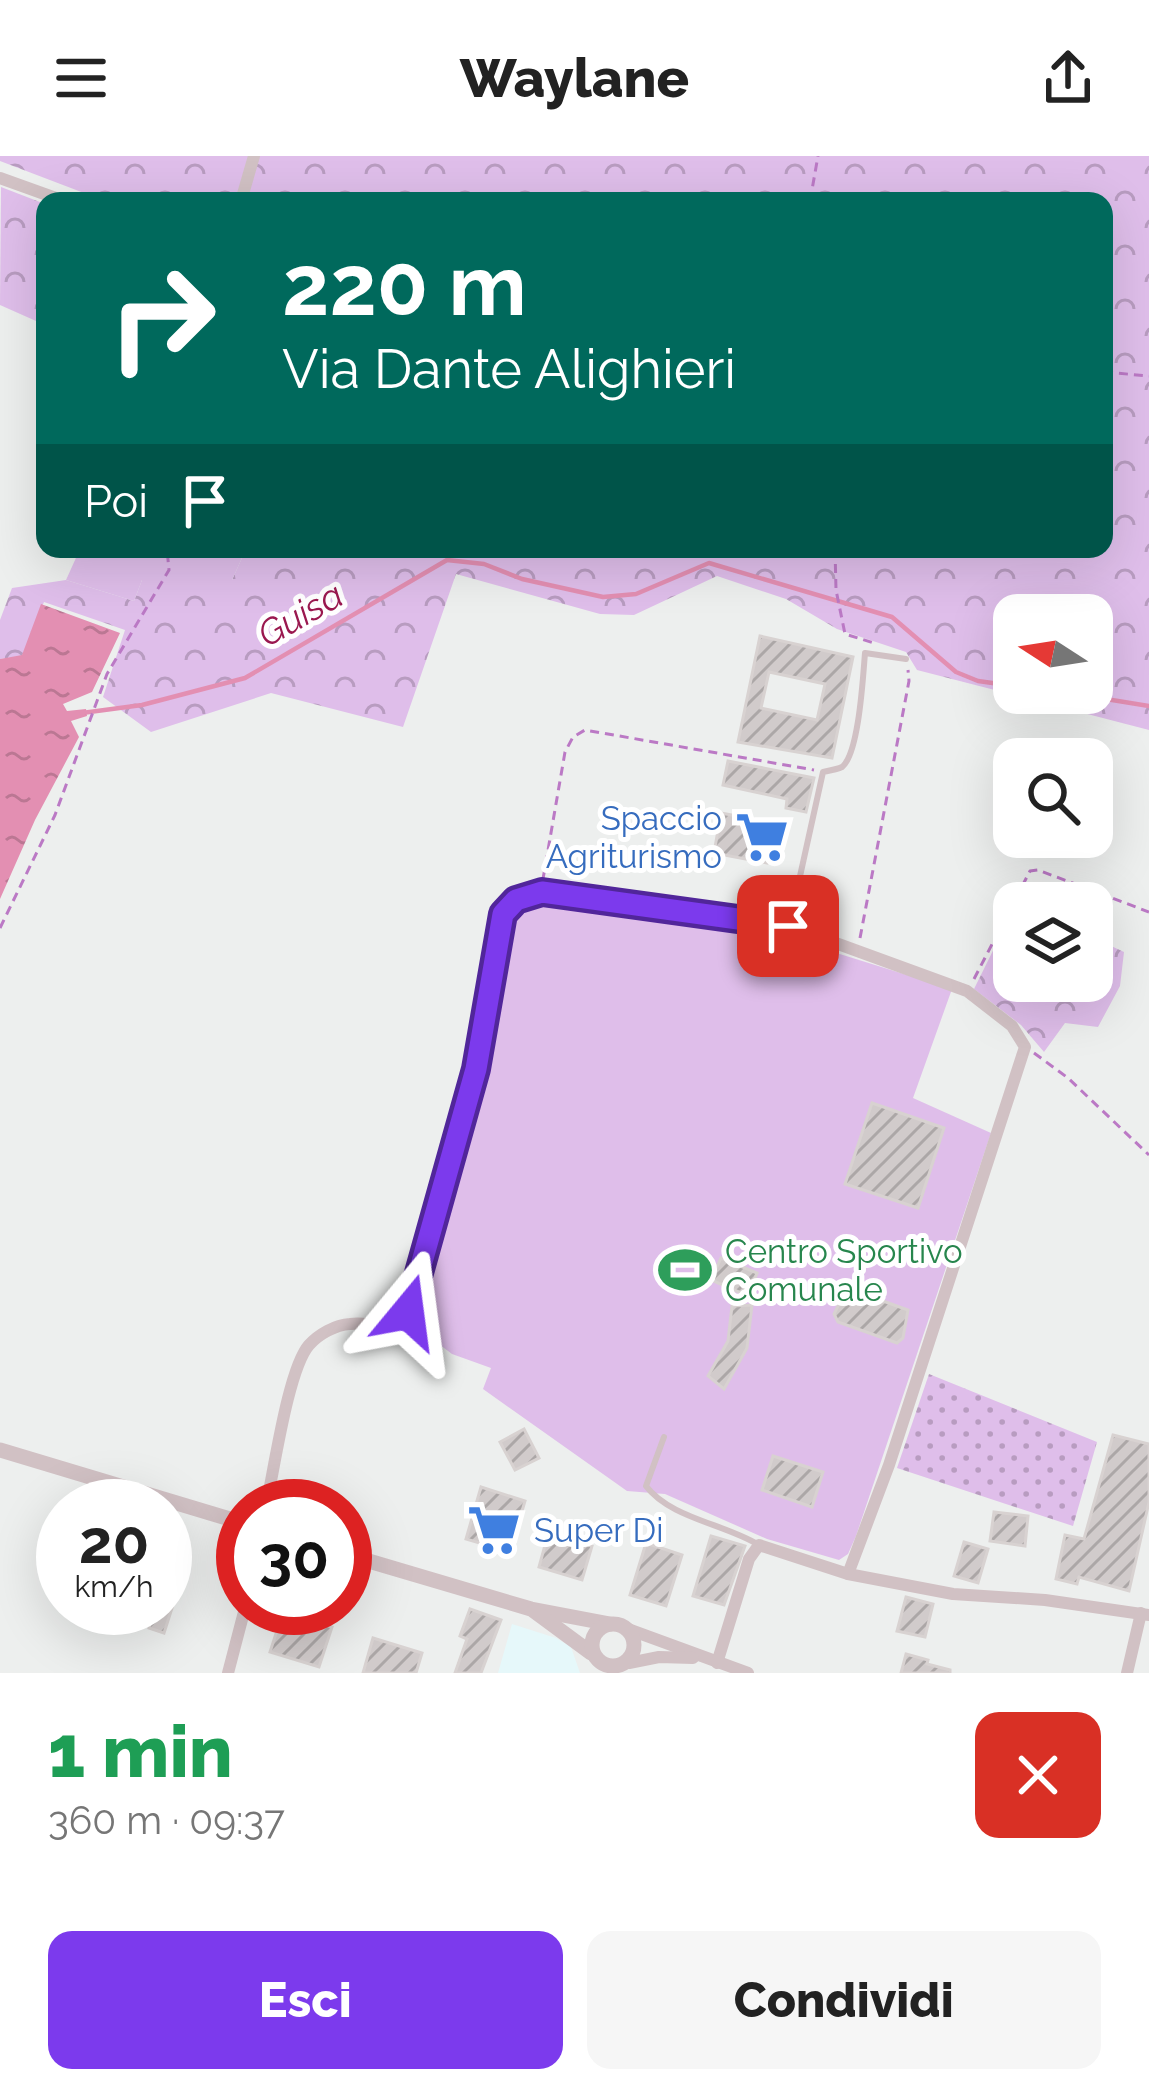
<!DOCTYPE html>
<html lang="it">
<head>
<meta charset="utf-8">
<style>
	body { margin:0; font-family:Raleway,sans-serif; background:#f6f6f6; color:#222; height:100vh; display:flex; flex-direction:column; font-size:45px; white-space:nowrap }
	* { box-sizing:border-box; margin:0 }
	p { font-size:39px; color:#767676 }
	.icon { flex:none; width:66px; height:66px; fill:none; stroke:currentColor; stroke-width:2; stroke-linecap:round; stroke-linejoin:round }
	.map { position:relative; height:1517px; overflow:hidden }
	.panel { display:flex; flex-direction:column; background:#fff; flex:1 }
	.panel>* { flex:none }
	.guide { position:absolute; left:36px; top:36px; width:1077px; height:366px; border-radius:24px; box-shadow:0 12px 48px #0002; background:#00695c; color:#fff; overflow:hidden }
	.needle { width:78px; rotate:282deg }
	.fabs { position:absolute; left:993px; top:438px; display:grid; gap:24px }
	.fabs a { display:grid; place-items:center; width:120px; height:120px; border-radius:24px; background:#fff; box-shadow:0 12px 48px #0002; font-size:60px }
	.speed { position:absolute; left:36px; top:1323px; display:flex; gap:24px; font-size:60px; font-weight:700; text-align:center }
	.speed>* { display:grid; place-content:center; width:156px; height:156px; border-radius:50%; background:#fff; box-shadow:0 12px 48px #0002; line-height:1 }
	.speed small { font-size:30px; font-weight:400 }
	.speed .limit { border:18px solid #d22; background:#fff; color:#111 }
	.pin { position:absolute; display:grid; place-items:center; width:102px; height:102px; color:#fff; margin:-51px; border-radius:24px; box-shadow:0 6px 18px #0006 }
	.me { position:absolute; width:132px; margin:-66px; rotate:16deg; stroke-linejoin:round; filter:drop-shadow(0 0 9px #0008) }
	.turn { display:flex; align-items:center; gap:42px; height:252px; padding:0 48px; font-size:54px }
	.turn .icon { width:156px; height:156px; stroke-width:2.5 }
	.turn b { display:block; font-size:84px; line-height:102px }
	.then { display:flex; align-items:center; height:114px; padding:0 48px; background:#0003; gap:24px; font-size:45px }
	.round { display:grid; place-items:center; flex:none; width:126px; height:126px; border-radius:24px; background:#f6f6f6 }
	.overview { display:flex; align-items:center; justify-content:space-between; height:204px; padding:0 48px }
	h1 { font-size:72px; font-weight:800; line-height:90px; color:#1e9e55 }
	.cta { display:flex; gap:24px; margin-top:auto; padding:24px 48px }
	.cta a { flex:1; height:138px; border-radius:24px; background:#7c3aed; color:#fff; font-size:48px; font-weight:800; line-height:138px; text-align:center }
	.cta a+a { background:#f6f6f6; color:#222 }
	header { display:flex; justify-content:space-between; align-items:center; height:156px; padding:0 48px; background:#fff; font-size:54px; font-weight:800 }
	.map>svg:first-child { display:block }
</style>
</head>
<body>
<header><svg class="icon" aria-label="menu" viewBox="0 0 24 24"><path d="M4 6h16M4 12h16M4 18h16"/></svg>Waylane<svg class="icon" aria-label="share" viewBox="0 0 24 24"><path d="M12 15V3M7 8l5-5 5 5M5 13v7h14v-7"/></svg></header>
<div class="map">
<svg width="1149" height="1517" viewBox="0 0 1149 1517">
	<defs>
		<pattern id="grass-dots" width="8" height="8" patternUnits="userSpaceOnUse" patternTransform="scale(3)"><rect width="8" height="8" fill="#dfbeea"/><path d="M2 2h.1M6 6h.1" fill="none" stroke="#b89cc0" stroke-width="1.8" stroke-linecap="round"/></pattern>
		<pattern id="forest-crowns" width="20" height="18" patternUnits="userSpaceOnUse" patternTransform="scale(3)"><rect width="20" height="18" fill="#dfbeea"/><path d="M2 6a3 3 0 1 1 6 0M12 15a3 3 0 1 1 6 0" fill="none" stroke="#b89cc0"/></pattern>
		<pattern id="water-ripples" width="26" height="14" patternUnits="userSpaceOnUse" patternTransform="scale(3)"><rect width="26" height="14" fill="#e38fb2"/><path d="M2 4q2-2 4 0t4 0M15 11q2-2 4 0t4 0" fill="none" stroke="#bb7793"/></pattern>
		<pattern id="building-hatch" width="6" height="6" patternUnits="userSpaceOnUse" patternTransform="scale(3)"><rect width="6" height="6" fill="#d1cbcb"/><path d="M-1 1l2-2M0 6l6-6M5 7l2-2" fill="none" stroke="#aca7a7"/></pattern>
	</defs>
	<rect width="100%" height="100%" fill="#edefee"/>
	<!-- commercial -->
	<path fill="#e6f8fa" d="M512 1468 556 1482 571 1491 580 1517H498Z"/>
	<!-- grass -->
	<path fill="url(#grass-dots)" d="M929 1218 1097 1286 1073 1370 897 1312Z"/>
	<!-- forest -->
	<g fill="url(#forest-crowns)" fill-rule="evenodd">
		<path d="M0 0H1149V574L917 514 906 496 837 473 786 443 717 420 634 459 600 458 456 418 403 571 271 537 151 576 103 541 125 474 44 446 22 500 0 503V464L12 432 66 424 134 445 142 424H232L246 393H1104V45H105L0 5ZM1014 459H1092V537H1014Z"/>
		<path d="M1 31 45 48V169L0 149Z"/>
		<path d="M1014 752V825H1092V781L1124 796 1120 830 1098 871 1065 867 1044 896 1021 869 974 833Z"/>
	</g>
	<!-- garden -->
	<g fill="#dfbeea">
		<path d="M80 393H246L232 424H142L134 445 66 424Z"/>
		<path d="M530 746 756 772 952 833 913 942 991 977 856 1380 848 1398 839 1404 767 1383 665 1338 627 1335 483 1233 491 1212 452 1198 415 1170 413 1159 483 911 508 764 521 748Z"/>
	</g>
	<!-- water -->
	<path fill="url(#water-ripples)" d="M41 448 120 477 92 536 63 548 67 555 86 553 87 560 71 565 79 581 35 664 0 743V503L22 499Z"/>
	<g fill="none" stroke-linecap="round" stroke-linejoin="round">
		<!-- stream -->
		<g stroke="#e38fb2" stroke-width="4.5">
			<path d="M1069 537 1149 550"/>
			<path d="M82 557 142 549 245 522 447 404 484 408 522 423 603 441 636 438 709 407 892 461 956 516 978 525 1014 530"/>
		</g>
	</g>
	<!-- building -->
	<g fill="url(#building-hatch)" stroke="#d8d2d1" stroke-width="3" fill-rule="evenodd">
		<path d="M760 480 853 501 832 602 738 586ZM769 516 825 528 817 564 761 552Z"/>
		<path d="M728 605 814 622 806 656 786 652 787 643 723 629Z"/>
		<path d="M721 657 774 667 767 707 714 697Z"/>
		<path d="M872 947 944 972 918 1052 845 1028Z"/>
		<path d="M721 1102 757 1117 748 1140 711 1124Z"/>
		<path d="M847 1132 908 1154 903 1182 897 1187 838 1166 834 1158Z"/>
		<path d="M752 1149 747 1192 724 1233 708 1220 728 1185 732 1150Z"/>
		<path d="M524 1273 539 1302 515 1314 500 1286Z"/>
		<path d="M1113 1279 1149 1288V1346L1129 1435 1079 1421 1077 1428 1056 1423 1065 1379 1084 1383Z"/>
		<path d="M773 1300 823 1316 812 1351 762 1334Z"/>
		<path d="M481 1331 525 1345 510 1396 466 1383Z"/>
		<path d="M994 1356 1028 1360 1025 1390 990 1385Z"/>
		<path d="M548 1378 592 1390 582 1424 539 1411Z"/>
		<path d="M711 1380 745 1390 724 1449 693 1440Z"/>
		<path d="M964 1386 988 1393 978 1427 954 1420Z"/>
		<path d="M646 1387 682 1399 666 1450 630 1439Z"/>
		<path d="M165 1423 180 1427 164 1477 149 1472 155 1452H165Z"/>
		<path d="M906 1441 933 1448 925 1481 897 1475Z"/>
		<path d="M470 1453 501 1464 481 1517H455L467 1483 460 1480Z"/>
		<path d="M283 1456 332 1471 319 1511 270 1496Z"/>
		<path d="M373 1482 422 1497 416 1517H363Z"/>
		<path d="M906 1498 928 1504 927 1508 950 1514V1517H901Z"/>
	</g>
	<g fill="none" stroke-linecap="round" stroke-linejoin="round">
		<!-- path -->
		<g stroke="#bb79c5" stroke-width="3" stroke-dasharray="9 6" stroke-linecap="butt">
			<path d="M75 38 93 45"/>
			<path d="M810 45 818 0"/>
			<path d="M1104 216 1149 220"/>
			<path d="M835 393 836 434 845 478 877 488"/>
			<path d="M543 723 565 596 573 581 585 574 814 614"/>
			<path d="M0 772 55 659 107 518 169 414 167 393"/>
			<path d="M860 782 909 525 908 514"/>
			<path d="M974 823 1030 715 1038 714 1149 756"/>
			<path d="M1034 897 1068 922 1149 999"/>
		</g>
		<!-- service -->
		<g stroke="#d1c1c4" stroke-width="6">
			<path d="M789 770 823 616C828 615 838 613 842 611 859 598 863 520 865 497L906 503"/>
			<path d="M664 1281 646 1330C670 1362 725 1368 759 1389"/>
		</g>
		<!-- minor -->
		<g stroke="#d1c1c4" stroke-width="12">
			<path d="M0 22 64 45"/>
			<path d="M241 45 254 0"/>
			<path d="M266 1350C274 1315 288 1213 309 1189 319 1178 335 1169 350 1168 374 1165 390 1178 408 1156L476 913 503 758 516 744 541 737 789 770 967 835 1012 870 1025 891 889 1309 848 1418"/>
			<path d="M625 1472 748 1517"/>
			<path d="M629 1507 659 1501 693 1502"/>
			<path d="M717 1507 749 1403 759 1389 848 1418 953 1438 1045 1444 1149 1459"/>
			<path d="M228 1517 245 1452"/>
			<path d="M1127 1517 1141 1457"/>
		</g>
		<!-- tertiary -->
		<g stroke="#d1c1c4" stroke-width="15">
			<path d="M0 1294 243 1367"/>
			<path d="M345 1398 531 1453 610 1468"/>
			<path d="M534 1455 591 1497"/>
			<circle cx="613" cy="1489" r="21"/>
		</g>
	</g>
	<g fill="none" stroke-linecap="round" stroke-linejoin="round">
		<!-- route casing -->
		<g stroke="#51269a" stroke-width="30">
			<path id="route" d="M408 1156 476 913 503 758 516 744 542 736 788 770"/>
		</g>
		<!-- route -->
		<use href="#route" stroke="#7c3aed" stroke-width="21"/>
	</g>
	<!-- icons -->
	<defs>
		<g id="supermarket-bare" transform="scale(4.14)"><path d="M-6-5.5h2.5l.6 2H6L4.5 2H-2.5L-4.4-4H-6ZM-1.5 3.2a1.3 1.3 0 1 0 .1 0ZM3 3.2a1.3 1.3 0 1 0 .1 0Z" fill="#3f7fe0" stroke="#fff" stroke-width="2.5" paint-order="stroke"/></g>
		<g id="stadium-bare" transform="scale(4.14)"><path d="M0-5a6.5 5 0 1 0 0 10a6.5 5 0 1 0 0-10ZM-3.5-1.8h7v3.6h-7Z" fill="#2e9e5b" stroke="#fff" stroke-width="2.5" paint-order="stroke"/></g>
	</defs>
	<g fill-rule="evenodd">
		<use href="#supermarket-bare" x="762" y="681"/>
		<use href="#stadium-bare" x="685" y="1114"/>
		<use href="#supermarket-bare" x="494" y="1374"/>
	</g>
	<g text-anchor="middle" stroke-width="10" stroke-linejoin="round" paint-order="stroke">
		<!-- shop labels -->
		<g font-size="33" fill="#366cbe" stroke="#fff" text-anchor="end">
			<text x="722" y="674">Spaccio<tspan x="722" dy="38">Agriturismo</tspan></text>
			<text x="534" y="1386" text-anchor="start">Super Di</text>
		</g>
		<!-- leisure labels -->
		<g font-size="33" fill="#27864d" stroke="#fff" text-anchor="start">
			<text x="725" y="1107">Centro Sportivo<tspan x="725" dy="38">Comunale</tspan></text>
		</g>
		<!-- water labels -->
		<g font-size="36" font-style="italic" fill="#9a184f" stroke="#fff">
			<text transform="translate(300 458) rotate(-30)" y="13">Guisa</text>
		</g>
	</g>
</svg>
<div class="fabs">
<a><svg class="needle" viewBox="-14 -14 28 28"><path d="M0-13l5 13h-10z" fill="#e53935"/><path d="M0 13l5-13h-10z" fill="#767676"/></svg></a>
<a><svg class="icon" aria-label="search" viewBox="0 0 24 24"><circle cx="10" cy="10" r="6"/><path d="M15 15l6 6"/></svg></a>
<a><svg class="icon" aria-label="layers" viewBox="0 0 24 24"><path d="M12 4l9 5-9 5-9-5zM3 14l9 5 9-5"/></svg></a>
</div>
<div class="speed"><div>20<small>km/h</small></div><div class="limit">30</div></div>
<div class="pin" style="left:788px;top:770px;background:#d93025"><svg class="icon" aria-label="arrive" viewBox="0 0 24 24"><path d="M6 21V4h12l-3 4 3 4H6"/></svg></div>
<svg class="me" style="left:408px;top:1156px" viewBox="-20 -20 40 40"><path d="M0-17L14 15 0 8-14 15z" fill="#7c3aed" stroke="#fff" stroke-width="4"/></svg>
<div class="guide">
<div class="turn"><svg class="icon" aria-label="right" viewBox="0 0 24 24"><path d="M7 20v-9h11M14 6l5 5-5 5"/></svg><div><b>220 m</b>Via Dante Alighieri</div></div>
<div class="then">Poi<svg class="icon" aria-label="arrive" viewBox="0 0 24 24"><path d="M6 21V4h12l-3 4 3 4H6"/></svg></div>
</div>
</div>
<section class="panel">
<div class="overview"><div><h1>1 min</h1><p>360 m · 09:37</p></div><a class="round" style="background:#d93025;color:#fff"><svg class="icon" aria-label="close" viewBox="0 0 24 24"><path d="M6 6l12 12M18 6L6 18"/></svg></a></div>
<div class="cta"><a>Esci</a><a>Condividi</a></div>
</section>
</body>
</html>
